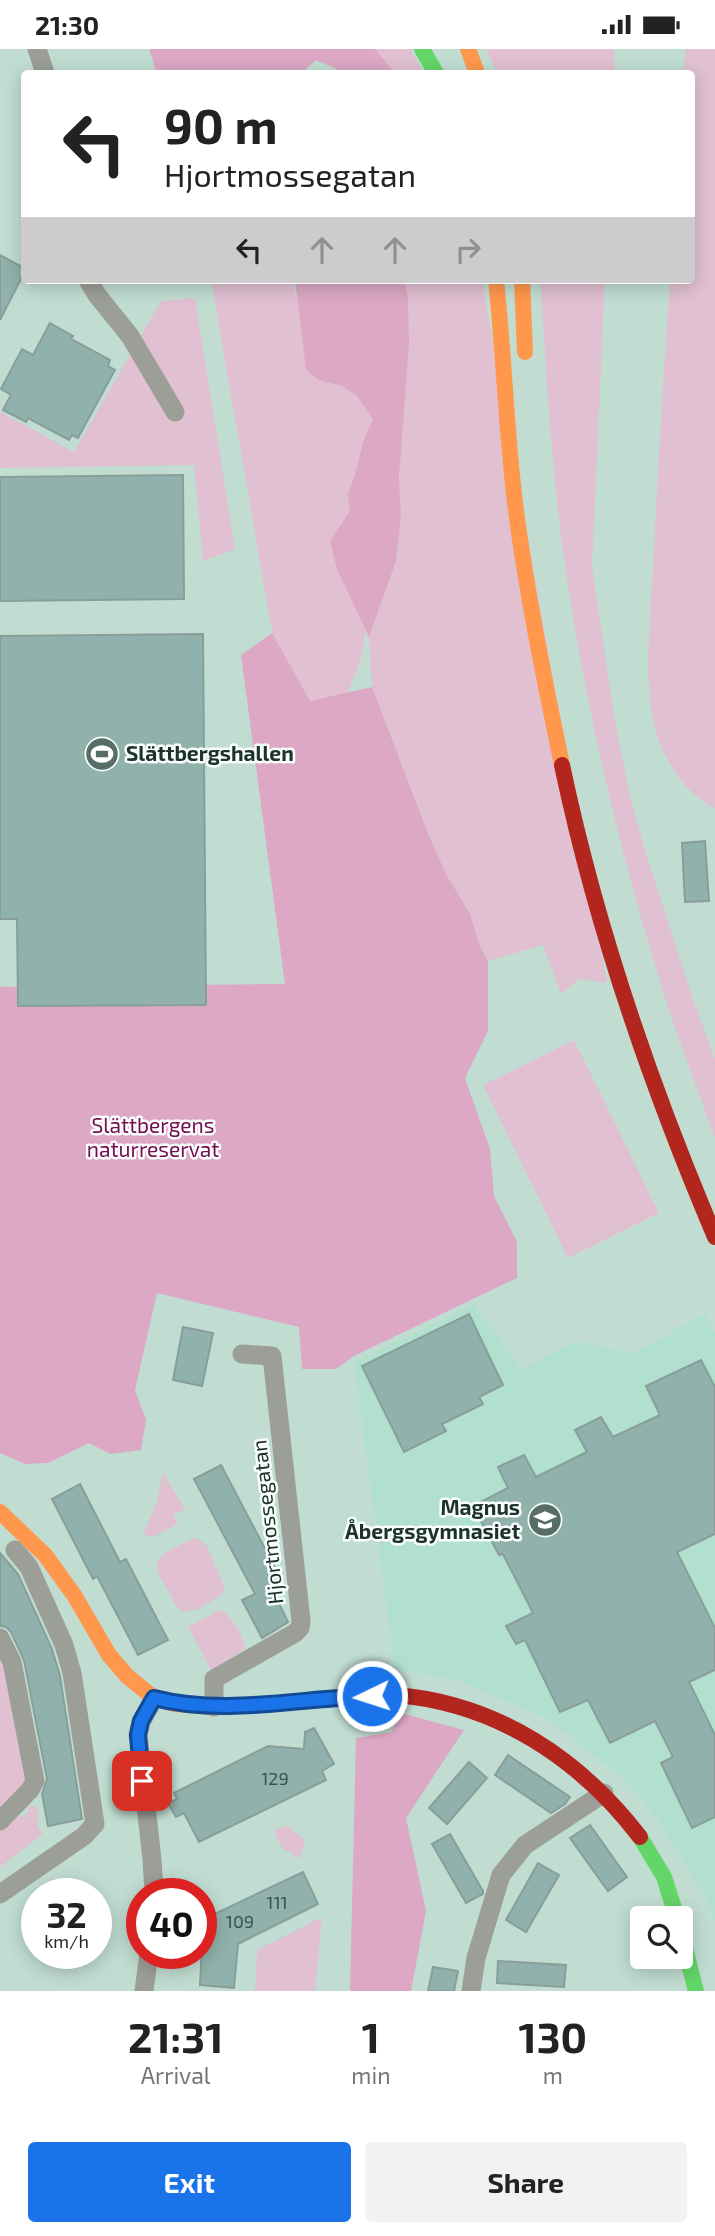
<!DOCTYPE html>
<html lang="en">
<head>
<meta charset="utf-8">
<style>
	body { margin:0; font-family:"Exo 2",sans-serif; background:#f2f2f2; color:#222; height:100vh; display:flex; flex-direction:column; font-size:26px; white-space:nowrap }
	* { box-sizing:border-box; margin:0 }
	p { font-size:23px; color:#767676 }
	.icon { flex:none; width:38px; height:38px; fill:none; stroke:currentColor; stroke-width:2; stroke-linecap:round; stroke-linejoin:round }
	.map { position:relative; height:1942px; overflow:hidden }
	.sheet { display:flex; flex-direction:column; background:#fff; flex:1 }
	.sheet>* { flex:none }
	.guide { position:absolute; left:21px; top:21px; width:674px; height:214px; border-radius:7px; box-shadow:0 4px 18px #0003; background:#fff; color:#222; overflow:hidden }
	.buttons { position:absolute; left:630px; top:1857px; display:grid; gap:14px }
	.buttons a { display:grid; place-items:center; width:63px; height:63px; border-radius:7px; background:#fff; box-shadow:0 4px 18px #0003; font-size:35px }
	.speed { position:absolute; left:21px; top:1829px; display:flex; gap:14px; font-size:35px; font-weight:700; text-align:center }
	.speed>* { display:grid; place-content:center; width:91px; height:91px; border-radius:50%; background:#fff; box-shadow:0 4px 18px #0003; line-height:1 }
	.speed small { font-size:18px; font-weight:400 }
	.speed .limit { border:10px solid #d22; background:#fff; color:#111 }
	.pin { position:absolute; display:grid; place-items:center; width:60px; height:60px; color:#fff; margin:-30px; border-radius:14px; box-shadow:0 4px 10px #0006 }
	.me { position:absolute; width:77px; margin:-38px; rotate:266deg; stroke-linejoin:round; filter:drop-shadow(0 0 5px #0008) }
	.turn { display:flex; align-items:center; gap:24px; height:147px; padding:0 28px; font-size:32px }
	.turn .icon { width:91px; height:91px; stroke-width:2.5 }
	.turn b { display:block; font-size:49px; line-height:60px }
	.lanes { display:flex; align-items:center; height:66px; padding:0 28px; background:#0003; justify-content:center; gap:35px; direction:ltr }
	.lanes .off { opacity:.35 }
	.eta { display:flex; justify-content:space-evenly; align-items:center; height:119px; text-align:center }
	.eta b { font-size:42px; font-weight:700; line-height:49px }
	.primary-button { display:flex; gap:14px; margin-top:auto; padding:14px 28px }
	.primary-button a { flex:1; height:80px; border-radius:7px; background:#1a73e8; color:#fff; font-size:28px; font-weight:700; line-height:80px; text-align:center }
	.primary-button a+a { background:#f2f2f2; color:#222 }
	.status { display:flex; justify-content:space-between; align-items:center; height:49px; padding:0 35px; background:#fff; direction:ltr }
	.status svg { height:19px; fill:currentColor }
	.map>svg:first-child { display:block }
</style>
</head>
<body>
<div class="status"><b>21:30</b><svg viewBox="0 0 49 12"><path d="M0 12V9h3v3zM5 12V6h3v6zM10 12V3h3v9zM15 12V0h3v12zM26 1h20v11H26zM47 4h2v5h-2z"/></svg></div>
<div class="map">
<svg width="715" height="1942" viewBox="0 0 715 1942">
	<rect width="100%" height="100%" fill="#c1ddd2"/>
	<!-- built -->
	<path fill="#b1e0ce" d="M474 1256 522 1321 575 1292 632 1304 706 1265 715 1284V1874L704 1846 660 1773 623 1729 545 1668 456 1631 395 1620 354 1313Z"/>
	<!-- green -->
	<g fill="#e1c0d1">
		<path d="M375 0H410L423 24H395Z"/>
		<path d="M486 0H614L615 24H497Z"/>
		<path d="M685 0H715V759C689 748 669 718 659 692 641 644 651 568 653 517 658 422 663 326 670 231H691V24H684Z"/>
		<path d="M211 231H292L295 246 318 266 347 284 385 398 378 509 361 610 337 672 296 720Z"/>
		<path d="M404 231H482L607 934 579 930 561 945 543 896 488 912 479 895 470 865 446 825 427 782 372 638 369 588 396 512 401 467 399 429 409 296 408 247Z"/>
		<path d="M540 231H605L592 518 615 672 630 747 646 805 694 953 715 1010V1089C700 1047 684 1006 670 964 623 818 587 667 565 516 551 422 547 326 540 231Z"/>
		<path d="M195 249 235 500 203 512 194 416 0 419V363L74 403 161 252Z"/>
		<path d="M574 991 659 1164 568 1209 483 1036Z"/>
		<path d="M163 1423 185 1460 173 1466 178 1475 153 1488 143 1485 157 1453Z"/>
		<path d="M197 1489 207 1497 224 1538 223 1544C213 1551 196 1565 183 1562 176 1560 173 1551 170 1545 159 1525 146 1514 172 1500 180 1496 188 1491 197 1489Z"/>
		<path d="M220 1561C232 1566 243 1587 245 1600L211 1621 188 1578Z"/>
		<path d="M0 1607 4 1615 29 1734 0 1761Z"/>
		<path d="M32 1756 38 1761V1778L43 1785 0 1818V1780L14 1767 21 1768 29 1763 27 1758Z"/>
		<path d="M287 1777 304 1790V1797L299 1810 292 1804 282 1800 274 1781Z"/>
		<path d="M322 1868 315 1942H255L257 1901Z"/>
	</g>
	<!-- forest -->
	<g fill="#dca8c5">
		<path d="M149 0H375L395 24H336V20L316 11 302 24H157Z"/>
		<path d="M295 231H404L408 247 409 296 399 429 401 467 396 512 369 588 337 520 330 492 350 462 348 445 356 423 363 393 373 370 357 347 342 337 318 331 306 320Z"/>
		<path d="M272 584 310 652 372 638 427 782 446 825 470 865 479 895 488 912V982L465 1029 490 1100 494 1147 517 1193V1229L354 1307 336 1320H302L299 1278 157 1244 135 1341 146 1371 141 1401 111 1405 89 1394 48 1414 25 1415 0 1404V935L1 938 285 935 241 606Z"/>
		<path d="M397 1663 464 1681 406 1769 426 1862 411 1942H350L356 1689 392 1683Z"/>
	</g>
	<!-- building -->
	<g fill="#91b2ac" stroke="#879e99" stroke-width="2">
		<path d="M0 206 24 219V224L0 271Z"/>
		<path d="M50 274 73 287 71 290 110 311 108 317 115 321 78 389 72 386 69 391 28 369 26 373 3 361 11 346 1 340 22 300 33 306Z"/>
		<path d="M183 426 184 550 0 552V428Z"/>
		<path d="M203 585 206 956 18 957 17 870H0V587Z"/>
		<path d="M705 792 709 852 685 853 682 794Z"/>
		<path d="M469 1265 503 1336 479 1348 483 1355 442 1375 446 1382 404 1403 362 1317Z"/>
		<path d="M183 1278 213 1284 202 1337 173 1331Z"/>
		<path d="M701 1311 715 1338V1485L677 1503 715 1579V1621L689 1633 715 1686V1768L692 1779 661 1714 673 1708 655 1672 610 1694 588 1651 560 1663 525 1591 516 1595 506 1577 533 1564 503 1505 499 1506 473 1457 508 1439 498 1418 524 1406 536 1428 587 1403 575 1381 601 1368 613 1388 660 1366 646 1337Z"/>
		<path d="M221 1416 282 1532 271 1538 288 1573 262 1589 242 1551 255 1545 194 1430Z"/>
		<path d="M80 1435 120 1513 126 1510 168 1591 138 1606 97 1527 93 1530 52 1450Z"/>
		<path d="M0 1504 18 1525 52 1600 60 1627 82 1770 48 1777 42 1745 47 1730 24 1611 11 1583 6 1578 0 1577Z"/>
		<path d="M314 1679 334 1715 322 1722 326 1731 199 1793 184 1764 176 1768 168 1754 177 1750 174 1744 268 1697 304 1700 305 1683Z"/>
		<path d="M508 1706 570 1748 565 1755 551 1764 495 1726Z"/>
		<path d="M469 1713 487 1729 447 1775 429 1759Z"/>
		<path d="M590 1776 627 1828 608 1842 570 1789Z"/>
		<path d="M450 1785 483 1842V1845L466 1854 432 1795Z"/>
		<path d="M538 1814 559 1826 526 1883 506 1871Z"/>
		<path d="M303 1823 318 1855 238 1895 234 1939 200 1936 203 1875 208 1868Z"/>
		<path d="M498 1912 566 1916 564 1938 497 1934Z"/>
		<path d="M433 1918 458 1922 454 1942H428Z"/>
	</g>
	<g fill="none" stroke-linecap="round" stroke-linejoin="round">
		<!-- street -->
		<g stroke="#9b9f97" stroke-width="19">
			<path d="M37 0 45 24"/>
			<path d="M88 231 97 246 130 287 175 363"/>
			<path d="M0 1589 12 1613 35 1732 30 1741 0 1772"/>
			<path d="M214 1658V1630L295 1584 300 1579 301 1572 272 1307 242 1305"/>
			<path d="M154 1844 152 1810 138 1686 141 1673 154 1649"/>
			<path d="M0 1845 84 1787 95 1775 72 1624 64 1596 29 1518 15 1501"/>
			<path d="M144 1942 149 1904"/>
			<path d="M471 1942 476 1909 501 1826 525 1796 604 1744"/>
		</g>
		<!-- fast -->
		<g stroke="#63d668" stroke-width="16">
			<path d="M422 0 436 24"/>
			<path d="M640 1788 664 1828 677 1869"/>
			<path d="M681 1884 696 1942"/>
		</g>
		<!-- slow -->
		<g stroke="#ff974d" stroke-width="16">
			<path d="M468 0 477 24"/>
			<path d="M496 231C504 305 506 380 515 454 526 542 544 629 562 716"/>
			<path d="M522 231 525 303"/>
			<path d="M0 1463 45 1506 74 1546 109 1606 127 1627 154 1649 175 1655 214 1658 278 1654"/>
		</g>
		<!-- jam -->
		<g stroke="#b3261e" stroke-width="16">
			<path d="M562 716C596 878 650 1035 715 1188"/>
			<path d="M278 1654C305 1652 332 1650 359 1648 371 1648 384 1645 397 1646 498 1655 580 1710 640 1788"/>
		</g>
	</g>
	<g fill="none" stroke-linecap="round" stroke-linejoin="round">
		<!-- route casing -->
		<g stroke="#114b97" stroke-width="18">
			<path id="route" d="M142 1732 138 1686 141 1672 154 1649C224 1667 300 1649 372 1647"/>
		</g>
		<!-- route -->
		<use href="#route" stroke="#1a73e8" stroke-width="12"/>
	</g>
	<!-- icons -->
	<defs>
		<g id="stadium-disc" transform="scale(1.75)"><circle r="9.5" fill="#566e65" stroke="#f9fefc"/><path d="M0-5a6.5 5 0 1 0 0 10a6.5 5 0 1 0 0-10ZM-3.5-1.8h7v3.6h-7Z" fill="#fff"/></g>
		<g id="school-disc" transform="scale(1.75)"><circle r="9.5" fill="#566e65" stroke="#f9fefc"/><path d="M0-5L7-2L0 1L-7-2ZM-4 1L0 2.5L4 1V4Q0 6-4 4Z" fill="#fff"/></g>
	</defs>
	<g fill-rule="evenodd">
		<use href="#stadium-disc" x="102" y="705"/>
		<use href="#school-disc" x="545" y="1471"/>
	</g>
	<g text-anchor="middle" stroke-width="5" stroke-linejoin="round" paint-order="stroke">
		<!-- number labels -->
		<g font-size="18" fill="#3a524a">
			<text x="275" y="1736">129</text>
			<text x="277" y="1860">111</text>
			<text x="240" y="1879">109</text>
		</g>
		<!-- poi labels -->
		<g font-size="21" font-weight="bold" fill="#1d322a" stroke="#f9fefc" text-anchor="start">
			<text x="126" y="712">Slättbergshallen</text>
			<text x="520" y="1466" text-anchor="end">Magnus<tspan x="520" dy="24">Åbergsgymnasiet</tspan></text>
		</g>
		<!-- park labels -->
		<g font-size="21" fill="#77094e" stroke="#f9fefc">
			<text x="153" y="1084">Slättbergens<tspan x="153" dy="24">naturreservat</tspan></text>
		</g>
		<!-- street labels -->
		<g font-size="21" fill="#1d322a" stroke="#f9fefc">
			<text transform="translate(268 1473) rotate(-96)" y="7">Hjortmossegatan</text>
		</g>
	</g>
</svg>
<div class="buttons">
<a><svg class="icon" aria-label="search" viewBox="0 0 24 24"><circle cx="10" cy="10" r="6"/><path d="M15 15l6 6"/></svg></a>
</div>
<div class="speed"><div>32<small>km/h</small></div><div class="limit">40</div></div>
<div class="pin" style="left:142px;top:1732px;background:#d93025"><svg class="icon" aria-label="arrive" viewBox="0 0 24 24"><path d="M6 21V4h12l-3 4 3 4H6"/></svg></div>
<svg class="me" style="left:372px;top:1647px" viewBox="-20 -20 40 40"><circle r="17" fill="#1a73e8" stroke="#fff" stroke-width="3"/><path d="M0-11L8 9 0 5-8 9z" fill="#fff"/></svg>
<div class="guide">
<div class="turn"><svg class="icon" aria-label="left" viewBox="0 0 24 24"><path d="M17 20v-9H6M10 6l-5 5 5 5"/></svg><div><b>90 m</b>Hjortmossegatan</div></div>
<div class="lanes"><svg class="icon" aria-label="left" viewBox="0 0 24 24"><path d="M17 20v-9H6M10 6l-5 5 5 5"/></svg><svg class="icon off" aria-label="ahead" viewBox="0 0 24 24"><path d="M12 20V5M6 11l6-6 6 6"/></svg><svg class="icon off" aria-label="ahead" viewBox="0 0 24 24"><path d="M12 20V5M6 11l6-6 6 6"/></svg><svg class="icon off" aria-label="right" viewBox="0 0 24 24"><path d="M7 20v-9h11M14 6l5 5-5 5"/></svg></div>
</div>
</div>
<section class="sheet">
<div class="eta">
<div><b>21:31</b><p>Arrival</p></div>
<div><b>1</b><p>min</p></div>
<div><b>130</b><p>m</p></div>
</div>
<div class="primary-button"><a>Exit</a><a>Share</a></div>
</section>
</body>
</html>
